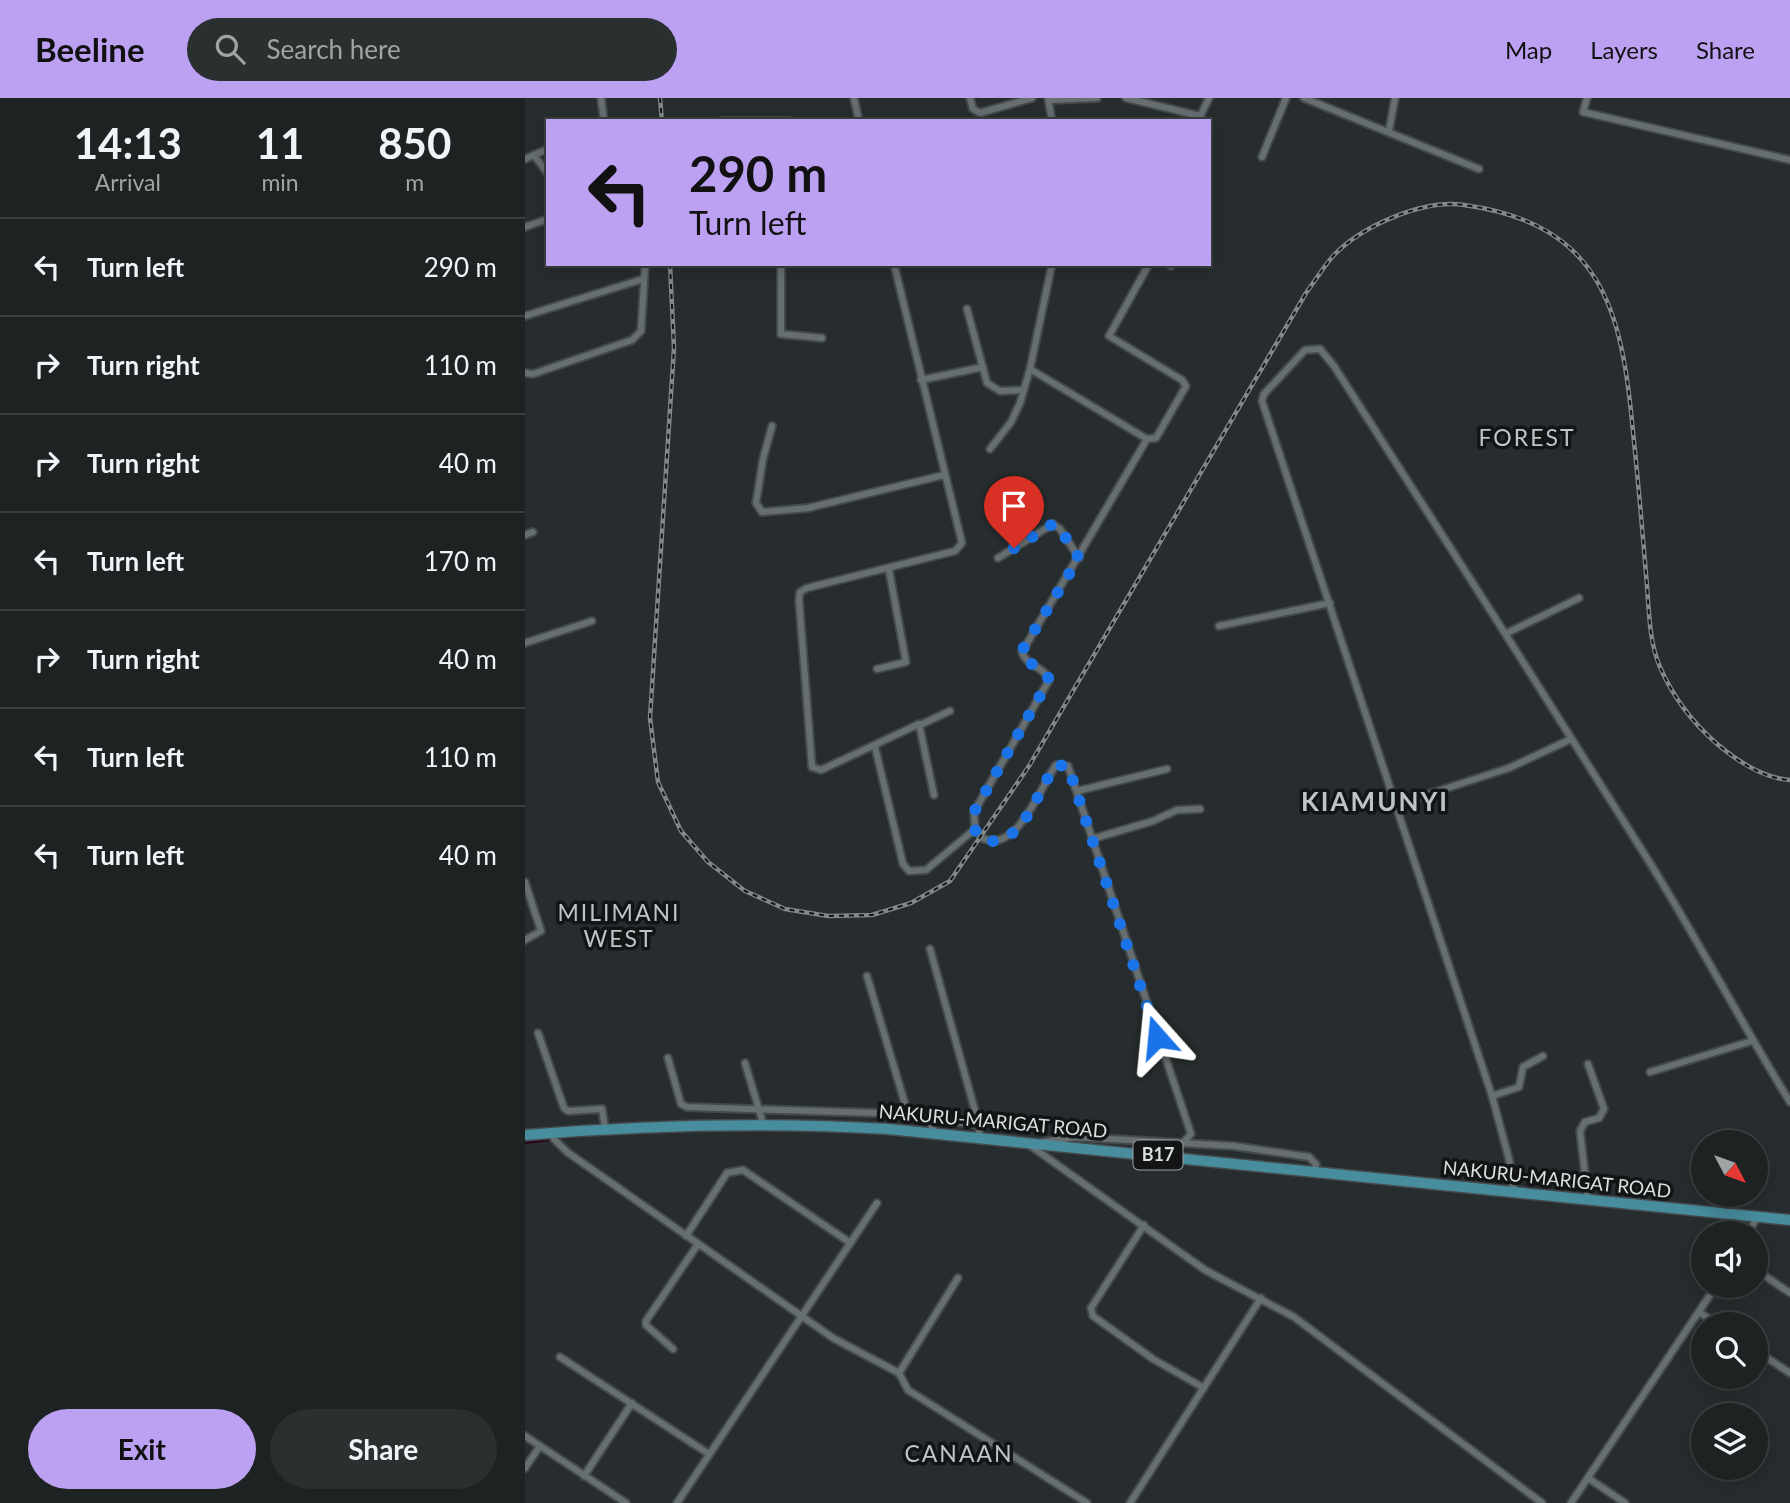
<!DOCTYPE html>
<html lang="en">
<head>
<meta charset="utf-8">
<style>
	body { margin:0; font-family:Lato,sans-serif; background:#2a2f2f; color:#f1f3f6; height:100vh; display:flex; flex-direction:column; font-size:26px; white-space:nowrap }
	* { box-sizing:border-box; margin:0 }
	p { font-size:23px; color:#a0a4a5 }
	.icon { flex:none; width:38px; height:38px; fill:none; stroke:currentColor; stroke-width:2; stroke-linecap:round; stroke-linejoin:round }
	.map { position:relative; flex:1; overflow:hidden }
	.panel { display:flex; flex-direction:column; background:#1d2222; width:525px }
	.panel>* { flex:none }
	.top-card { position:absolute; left:21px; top:21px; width:665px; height:147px; border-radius:0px; box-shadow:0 4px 18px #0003,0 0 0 2px #3b3f40; background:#bca0f2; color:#111; overflow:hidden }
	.needle { width:46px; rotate:131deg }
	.buttons { position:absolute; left:1166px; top:1032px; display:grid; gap:14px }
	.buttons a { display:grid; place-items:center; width:77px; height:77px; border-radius:50%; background:#1d2222; box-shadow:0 4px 18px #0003,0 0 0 2px #3b3f40; font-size:35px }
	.pin { position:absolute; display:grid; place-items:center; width:60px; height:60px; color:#fff; margin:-72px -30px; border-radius:50% 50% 50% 0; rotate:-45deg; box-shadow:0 0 7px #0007 }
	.pin .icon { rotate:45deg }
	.me { position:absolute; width:77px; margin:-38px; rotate:342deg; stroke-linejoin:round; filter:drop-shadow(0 0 5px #0008) }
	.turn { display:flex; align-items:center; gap:24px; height:147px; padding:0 28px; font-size:32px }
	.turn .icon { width:91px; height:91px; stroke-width:2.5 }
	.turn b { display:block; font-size:49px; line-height:60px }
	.eta { display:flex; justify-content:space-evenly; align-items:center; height:119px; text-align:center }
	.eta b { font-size:42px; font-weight:700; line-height:49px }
	.button { display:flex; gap:14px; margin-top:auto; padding:14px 28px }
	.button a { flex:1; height:80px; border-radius:42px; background:#bca0f2; color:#111; font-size:28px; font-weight:700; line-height:80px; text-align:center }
	.button a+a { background:#2a2f2f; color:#f1f3f6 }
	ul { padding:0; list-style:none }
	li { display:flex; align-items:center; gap:21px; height:98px; padding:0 28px; border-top:2px solid #3b3f40 }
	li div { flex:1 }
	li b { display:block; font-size:26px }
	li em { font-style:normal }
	header { display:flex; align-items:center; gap:42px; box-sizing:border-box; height:98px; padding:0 35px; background:#bca0f2; color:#111 }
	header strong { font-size:33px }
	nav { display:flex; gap:38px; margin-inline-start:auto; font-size:24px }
	.search { width:490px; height:63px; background:#2a2f2f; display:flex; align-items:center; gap:18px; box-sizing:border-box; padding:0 24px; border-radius:38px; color:#a0a4a5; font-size:26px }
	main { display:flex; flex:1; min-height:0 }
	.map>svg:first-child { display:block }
</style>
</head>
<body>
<header>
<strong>Beeline</strong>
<div class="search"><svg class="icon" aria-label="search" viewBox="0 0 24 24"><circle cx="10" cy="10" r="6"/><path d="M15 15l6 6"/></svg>Search here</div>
<nav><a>Map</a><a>Layers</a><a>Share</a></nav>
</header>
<main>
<section class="panel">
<div class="eta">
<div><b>14:13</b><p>Arrival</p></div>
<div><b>11</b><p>min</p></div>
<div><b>850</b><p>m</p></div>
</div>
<ul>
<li><svg class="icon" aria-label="left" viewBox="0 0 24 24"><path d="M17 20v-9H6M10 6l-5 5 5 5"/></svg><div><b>Turn left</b></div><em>290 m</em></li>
<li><svg class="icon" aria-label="right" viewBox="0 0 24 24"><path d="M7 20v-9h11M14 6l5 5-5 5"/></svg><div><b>Turn right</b></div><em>110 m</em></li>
<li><svg class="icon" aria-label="right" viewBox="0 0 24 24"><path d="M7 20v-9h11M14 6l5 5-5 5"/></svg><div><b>Turn right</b></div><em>40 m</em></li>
<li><svg class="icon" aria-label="left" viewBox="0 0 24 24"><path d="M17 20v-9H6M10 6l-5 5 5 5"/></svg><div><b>Turn left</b></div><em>170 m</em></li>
<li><svg class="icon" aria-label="right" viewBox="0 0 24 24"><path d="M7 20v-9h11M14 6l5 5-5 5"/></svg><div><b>Turn right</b></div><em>40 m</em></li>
<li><svg class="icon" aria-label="left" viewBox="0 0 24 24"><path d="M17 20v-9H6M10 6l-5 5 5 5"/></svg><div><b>Turn left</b></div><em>110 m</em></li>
<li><svg class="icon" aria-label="left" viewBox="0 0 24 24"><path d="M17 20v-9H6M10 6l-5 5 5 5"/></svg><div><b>Turn left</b></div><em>40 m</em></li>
</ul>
<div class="button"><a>Exit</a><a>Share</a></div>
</section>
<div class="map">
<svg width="1265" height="1405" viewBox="0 0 1265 1405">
	<rect width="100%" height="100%" fill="#272d2e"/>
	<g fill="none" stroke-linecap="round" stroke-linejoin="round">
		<!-- stream -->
		<g stroke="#2f001c" stroke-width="2">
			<path d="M163 1033H198"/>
			<path d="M33 1041 79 1036"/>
			<path d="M0 1045 25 1042"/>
			<path d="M0 1342 10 1349"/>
		</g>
		<!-- street casing -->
		<g stroke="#444a4b" stroke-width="10">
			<g id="street">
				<path d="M76 0 79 23"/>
				<path d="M329 0 334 23"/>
				<path d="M445 0 448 11 455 15 507 0"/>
				<path d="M523 0 527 23"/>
				<path d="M601 0 675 18"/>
				<path d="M779 0 954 71"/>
				<path d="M1062 0 1058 14 1265 62"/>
				<path d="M524 2 572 0"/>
				<path d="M196 23H264"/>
				<path d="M673 23 684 0"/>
				<path d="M864 33 870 0"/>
				<path d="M9 57 23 51"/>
				<path d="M737 59 761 0"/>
				<path d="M0 61 9 57 23 76"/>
				<path d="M0 129 23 121"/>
				<path d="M256 166V236L297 240"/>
				<path d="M369 166 437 445 430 453 282 490 275 494 274 502 287 669 296 672 394 626 409 697"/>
				<path d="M644 166 646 168"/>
				<path d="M442 211 462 285 475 293 497 292"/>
				<path d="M0 218 118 181"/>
				<path d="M505 271 622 341 497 554C501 568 520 569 524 582L449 714 450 731 457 740C492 757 515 689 531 667L543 668 666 1036 656 1047"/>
				<path d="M0 275 8 276 107 242 116 233 120 169"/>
				<path d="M396 282 458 269"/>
				<path d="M247 328 238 361 231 405 237 414 283 410 419 377"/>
				<path d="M622 341 631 340 661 288 657 282 584 238 624 166"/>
				<path d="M465 351 486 324 495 305 505 271 527 166"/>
				<path d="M0 437 8 434"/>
				<path d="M473 460 528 426 535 431 554 460"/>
				<path d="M694 528 805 505"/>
				<path d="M982 535 1054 500"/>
				<path d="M0 545 67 523"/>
				<path d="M352 571 381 564 364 472"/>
				<path d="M395 627 425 613"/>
				<path d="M350 649 378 766 384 773 401 772 450 731"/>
				<path d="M552 693 642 671"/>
				<path d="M870 707 984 670 1044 642"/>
				<path d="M567 741 628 723 652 712 675 711"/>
				<path d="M0 784 16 833 0 842"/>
				<path d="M405 851 454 1027V1038"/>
				<path d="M342 878 383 1016"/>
				<path d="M13 935 39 1010 43 1013 77 1011 80 1030"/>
				<path d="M143 960 156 1006 162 1009 383 1016 403 1020 409 1034"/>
				<path d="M220 965 238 1025"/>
				<path d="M1125 974 1227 943"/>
				<path d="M967 998 994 989 998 969 1018 958"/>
				<path d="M403 1020 454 1027"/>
				<path d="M28 1035 29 1041 42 1054 308 1240 374 1275 383 1292 562 1405"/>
				<path d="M519 1044 551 1039 709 1048 784 1059 791 1066 790 1072"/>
				<path d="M503 1046 680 1172 769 1219 1017 1405"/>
				<path d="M989 1095 984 1061 967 998 737 303 739 296 780 252 795 251 809 268C914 431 1017 593 1120 757 1171 838 1215 923 1265 1004"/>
				<path d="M1063 1102 1055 1033 1060 1024 1074 1020 1079 1011 1063 966"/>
				<path d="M619 1127 566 1210 568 1218 628 1261 679 1290"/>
				<path d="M1223 1136 1232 1119"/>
				<path d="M161 1138 202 1075 218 1072 324 1144"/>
				<path d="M1230 1171 1265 1195"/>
				<path d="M1174 1214 1193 1227"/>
				<path d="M148 1251 121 1227V1223L173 1146"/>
				<path d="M1230 1252 1265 1275"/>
				<path d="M35 1259 184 1356"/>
				<path d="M374 1275 433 1180"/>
				<path d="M0 1338 101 1405"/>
				<path d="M0 1370 15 1348"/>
				<path d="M59 1378 107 1305"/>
				<path d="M1063 1380 1100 1405"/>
				<path d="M152 1405 352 1105"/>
				<path d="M605 1405 736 1200"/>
				<path d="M1046 1405 1191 1188"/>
			</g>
		</g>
		<!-- primary casing -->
		<g stroke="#444a4b" stroke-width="13">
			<path id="primary" d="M0 1037C122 1027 241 1024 363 1031L1265 1122"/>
		</g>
		<!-- street -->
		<use href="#street" stroke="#676e70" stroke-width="6"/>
		<!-- primary -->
		<use href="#primary" stroke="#478d9e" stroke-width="10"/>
		<!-- rail casing -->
		<g stroke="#828788" stroke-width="4.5">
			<g id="rail">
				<path d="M135 0 137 23"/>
				<path d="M145 166 149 250 125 620 133 684 156 733 183 764 220 793 260 811 303 818 347 817 386 805 425 783 504 668 781 195C790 183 799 168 809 157 837 128 898 101 939 107 1077 126 1097 212 1108 334 1113 381 1117 428 1121 476 1124 505 1123 542 1135 569 1148 599 1167 624 1191 645 1212 663 1237 680 1265 682"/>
			</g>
		</g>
		<!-- rail -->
		<use href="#rail" stroke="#121415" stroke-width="2" stroke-dasharray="5" stroke-linecap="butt"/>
	</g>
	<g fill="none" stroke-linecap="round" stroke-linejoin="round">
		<!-- route -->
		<path stroke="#1a73e8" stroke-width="12" stroke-dasharray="0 21.6" d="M489 450 528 426 535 431 554 460 496 554C501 568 520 569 524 582L449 714 450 732 462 743C499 747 513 691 531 667L543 668 632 939"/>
	</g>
	<g text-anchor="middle" stroke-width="7" stroke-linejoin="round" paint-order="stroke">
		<!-- shield labels -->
		<rect fill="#121415" stroke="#9fa2a3" stroke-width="2" x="608.5" y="1042.5" width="49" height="29" rx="5"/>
		<g font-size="18" font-weight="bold" fill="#dbdfe0">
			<text x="633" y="1063">B17</text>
		</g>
		<!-- street labels -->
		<g font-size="19" fill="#dbdfe0" stroke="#121415">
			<text transform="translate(468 1023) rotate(5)" y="7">NAKURU-MARIGAT ROAD</text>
			<text transform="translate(1032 1081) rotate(6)" y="7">NAKURU-MARIGAT ROAD</text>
		</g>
		<!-- quarter labels -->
		<g font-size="23" letter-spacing="2" fill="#bcc4c6" stroke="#121415">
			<text x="1002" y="348">FOREST</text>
			<text x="94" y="823">MILIMANI<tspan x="94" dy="26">WEST</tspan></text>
			<text x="434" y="1364">CANAAN</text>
		</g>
		<!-- district labels -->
		<g font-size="26" font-weight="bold" letter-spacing="2" fill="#bcc4c6" stroke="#121415">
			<text x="850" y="713">KIAMUNYI</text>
		</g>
	</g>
</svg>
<div class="buttons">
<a><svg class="needle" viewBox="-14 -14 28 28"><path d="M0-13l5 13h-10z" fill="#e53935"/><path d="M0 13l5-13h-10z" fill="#a0a4a5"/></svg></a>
<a><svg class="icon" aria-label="sound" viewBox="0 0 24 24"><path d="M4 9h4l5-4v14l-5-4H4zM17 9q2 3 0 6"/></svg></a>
<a><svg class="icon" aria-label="search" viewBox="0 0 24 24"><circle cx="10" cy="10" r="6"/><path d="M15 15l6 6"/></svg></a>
<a><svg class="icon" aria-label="layers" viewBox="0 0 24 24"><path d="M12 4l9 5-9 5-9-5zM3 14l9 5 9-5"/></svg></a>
</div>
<div class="pin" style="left:489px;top:450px;background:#d93025"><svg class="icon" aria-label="arrive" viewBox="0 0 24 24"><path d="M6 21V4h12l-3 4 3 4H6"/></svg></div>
<svg class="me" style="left:632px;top:939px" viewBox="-20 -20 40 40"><path d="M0-17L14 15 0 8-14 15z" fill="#1a73e8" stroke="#fff" stroke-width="4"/></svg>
<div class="top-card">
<div class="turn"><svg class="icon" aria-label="left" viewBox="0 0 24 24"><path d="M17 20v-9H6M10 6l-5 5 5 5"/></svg><div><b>290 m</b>Turn left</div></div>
</div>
</div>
</main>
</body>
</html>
